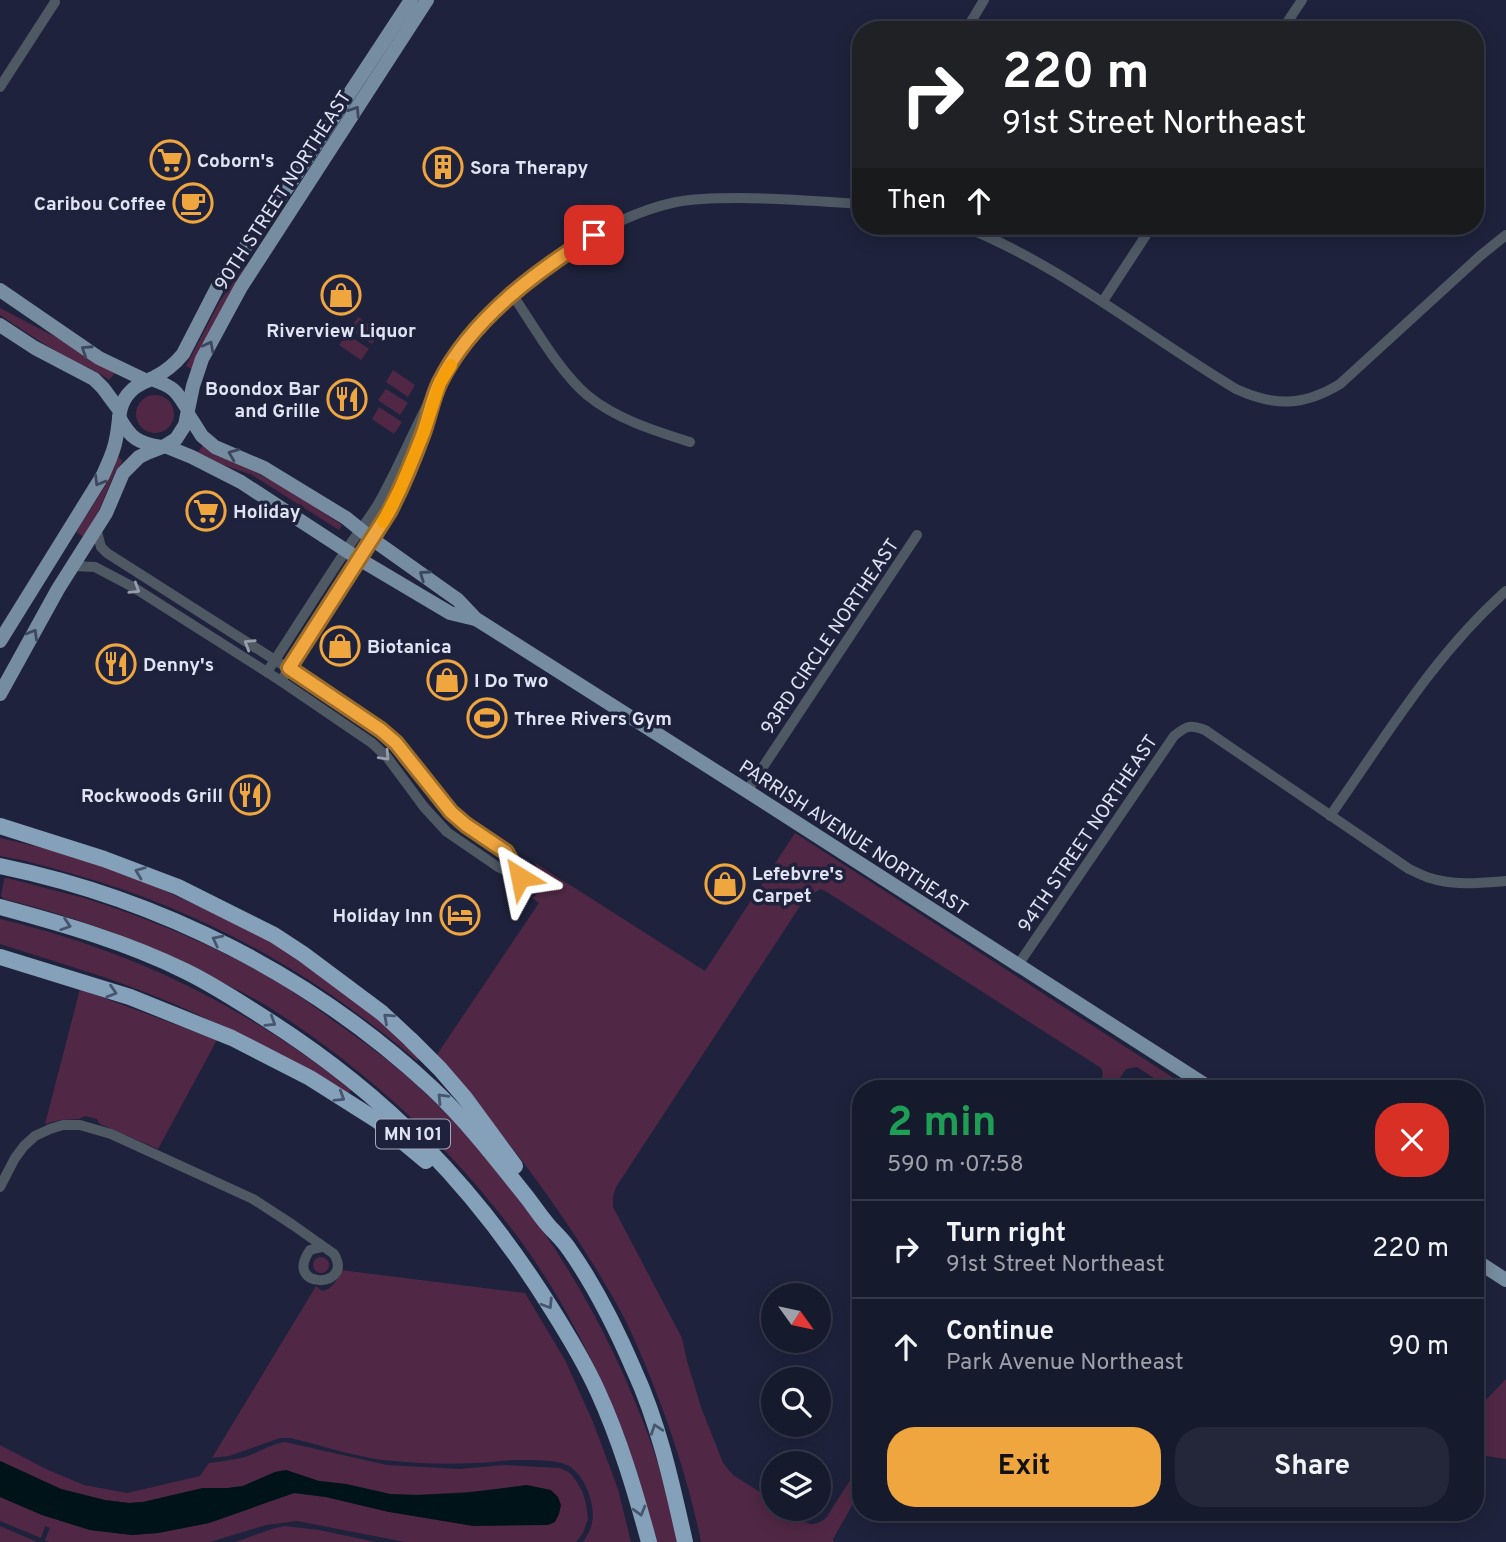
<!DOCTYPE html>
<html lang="en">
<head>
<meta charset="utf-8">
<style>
	body { margin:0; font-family:Overpass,sans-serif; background:#232739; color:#f1f3f6; height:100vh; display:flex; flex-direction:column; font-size:26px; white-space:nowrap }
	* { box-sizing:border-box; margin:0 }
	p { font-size:23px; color:#9ea1aa }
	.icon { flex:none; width:38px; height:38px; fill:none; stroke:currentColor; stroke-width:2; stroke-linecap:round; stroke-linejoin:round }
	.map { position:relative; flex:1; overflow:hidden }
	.sheet { position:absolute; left:852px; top:1080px; width:632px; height:441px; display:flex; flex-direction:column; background:#161a2d; border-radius:28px; box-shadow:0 4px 18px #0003,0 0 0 2px #353849 }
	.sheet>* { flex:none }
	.top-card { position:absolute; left:852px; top:21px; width:632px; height:214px; border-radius:28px; box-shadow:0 4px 18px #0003,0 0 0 2px #353849; background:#202124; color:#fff; overflow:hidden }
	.needle { width:46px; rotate:123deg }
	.buttons { position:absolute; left:761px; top:1283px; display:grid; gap:14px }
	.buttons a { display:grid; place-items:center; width:70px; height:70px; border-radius:50%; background:#161a2d; box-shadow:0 4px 18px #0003,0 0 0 2px #353849; font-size:35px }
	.pin { position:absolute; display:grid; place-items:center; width:60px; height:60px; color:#fff; margin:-30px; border-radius:14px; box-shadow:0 4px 10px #0006 }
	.me { position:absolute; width:77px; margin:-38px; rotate:325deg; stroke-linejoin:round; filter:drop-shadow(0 0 5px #0008) }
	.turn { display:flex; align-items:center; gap:24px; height:147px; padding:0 35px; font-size:32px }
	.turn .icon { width:91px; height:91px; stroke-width:2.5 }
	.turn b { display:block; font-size:49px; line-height:60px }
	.then { display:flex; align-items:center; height:66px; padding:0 35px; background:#0003; gap:14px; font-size:26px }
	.round { display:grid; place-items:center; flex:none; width:74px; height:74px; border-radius:28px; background:#232739 }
	.head { display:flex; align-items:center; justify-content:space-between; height:119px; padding:0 35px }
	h1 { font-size:42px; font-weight:700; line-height:52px; color:#1e9e55 }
	.primary-button { display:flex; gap:14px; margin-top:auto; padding:14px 35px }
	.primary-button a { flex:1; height:80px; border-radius:28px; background:#f0a63f; color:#111; font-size:28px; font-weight:700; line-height:80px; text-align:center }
	.primary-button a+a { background:#232739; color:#f1f3f6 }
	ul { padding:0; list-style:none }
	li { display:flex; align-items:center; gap:21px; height:98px; padding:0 35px; border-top:2px solid #353849 }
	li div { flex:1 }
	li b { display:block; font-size:26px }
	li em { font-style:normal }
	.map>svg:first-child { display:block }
</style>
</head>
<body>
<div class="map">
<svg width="1506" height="1542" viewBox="0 0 1506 1542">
	<rect width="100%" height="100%" fill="#1e223c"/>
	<!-- green -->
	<g fill="#502845">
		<path d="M245 266 248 268 193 370 186 366 220 301Z"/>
		<path d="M0 308 65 342 115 373 109 380C94 369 77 363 61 354 40 342 20 328 0 315Z"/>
		<path d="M358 317 380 332 372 344 350 329Z"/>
		<path d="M347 334 369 349 361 360 339 345Z"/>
		<path d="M393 370 415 385 408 397 386 382Z"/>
		<path d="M386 389 408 403 400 415 378 400Z"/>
		<circle cx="155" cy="414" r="19"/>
		<path d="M379 407 402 422 394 434 372 419Z"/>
		<path d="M203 445 288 489 342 525 339 530 252 475 221 464 198 452Z"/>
		<path d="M118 457 123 461 115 472 99 510 84 537 76 532 107 483Z"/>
		<path d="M795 833 1189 1088H1169L1137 1067 1126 1069 1113 1088H1097C1101 1081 1105 1076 1101 1068L827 892 821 889 806 897 616 1187 613 1196V1207L682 1338 687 1361 701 1407 723 1463 733 1475 773 1500 774 1508C777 1509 782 1508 785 1509 803 1513 805 1534 826 1518L861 1463V1490L833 1539 834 1542H701C690 1488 673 1435 653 1384 642 1356 630 1327 615 1301 565 1213 503 1132 436 1056L539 903 532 898C546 888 543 874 534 862L705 971Z"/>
		<path d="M0 838 74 855 150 884 273 940 348 993 420 1057 417 1061C314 973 204 911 73 874 49 867 25 860 0 856Z"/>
		<path d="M7 878C33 885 58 891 84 898 136 914 187 935 236 959 270 976 303 998 334 1021 361 1040 389 1060 413 1082 521 1179 601 1305 650 1440 662 1473 669 1508 677 1542H657C631 1445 594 1350 538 1266 469 1162 369 1070 264 1004 252 997 239 991 226 984 154 945 84 919 4 899L1 896 4 879Z"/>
		<path d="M0 919C131 950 246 1006 351 1090L348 1094C289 1062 230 1027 167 1001 113 978 56 962 0 944Z"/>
		<path d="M80 989 217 1040 158 1149 102 1125 99 1123 97 1119 85 1116 79 1119 60 1120 45 1124Z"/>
		<circle cx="321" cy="1265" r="8"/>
		<path d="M341 1270 525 1293 565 1360 593 1422 618 1489 631 1542H583C587 1536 591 1529 592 1523 596 1505 585 1476 569 1466 557 1459 530 1460 516 1460 502 1460 488 1463 474 1463 444 1465 413 1463 383 1460 352 1456 321 1445 290 1438H280L229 1456 212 1458 316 1286 322 1291C333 1289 337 1280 341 1270Z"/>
		<path d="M1506 1379V1459L1475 1454V1404L1480 1406Z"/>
		<path d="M285 1442 387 1465 459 1469 505 1465 560 1468 570 1473 577 1482 582 1491 586 1503 588 1519 583 1533 576 1542H405L297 1521 266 1525 210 1542H49L45 1540 50 1528 45 1526 41 1538 0 1521V1497L42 1515 90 1530 132 1535 158 1533 209 1523 294 1493 326 1497 389 1512 527 1485 486 1491 416 1495 390 1494 346 1484 319 1481 286 1470 275 1472 243 1486 228 1488H203L143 1502 129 1503 105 1500 61 1489 0 1461V1445L46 1469 84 1485 127 1493 200 1476 209 1463C222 1461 235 1460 248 1456 261 1451 271 1444 285 1442Z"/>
		<path d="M0 1526 37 1542H0Z"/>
		<path d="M285 1526 319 1530 376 1542H235L275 1528Z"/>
	</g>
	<!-- water -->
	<path fill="#001318" d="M0 1461 61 1489 105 1500 129 1503 143 1502 203 1488H228L243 1486 275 1472 286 1470 319 1481 346 1484 390 1494 416 1495 463 1493 527 1485 551 1490 558 1497 561 1505 559 1514 555 1522 548 1525 473 1526 389 1512 326 1497 294 1493 209 1523 158 1533 132 1535 90 1530 42 1515 0 1497Z"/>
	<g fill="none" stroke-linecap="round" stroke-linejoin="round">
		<!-- minor -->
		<g stroke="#4e5963" stroke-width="10">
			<path d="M966 30 984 0"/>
			<path d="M1282 30 1302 0"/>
			<path d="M0 87 55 2"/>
			<path d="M963 226C1064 267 1144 334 1236 389 1275 407 1304 406 1340 384L1480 256 1506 235"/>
			<path d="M512 294C534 326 558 370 587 395 616 419 655 431 690 442"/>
			<path d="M1103 301 1152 226"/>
			<path d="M96 528 101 547 107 553 289 669 381 730 396 743 451 812 466 825 506 852 520 877"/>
			<path d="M73 566 95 567 133 587 281 681 372 743 387 757 424 807 447 832 498 867 520 877"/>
			<path d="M267 672C293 633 318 592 345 552 355 536 368 521 378 504 406 455 424 401 458 354 504 288 597 219 676 202 697 198 718 198 739 198 780 198 820 201 861 204"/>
			<path d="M281 681 389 512C406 478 421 442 432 405"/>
			<path d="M747 791 917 535"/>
			<path d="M1330 816C1385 738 1434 655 1506 591"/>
			<path d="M1018 965 1174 736C1186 726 1190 724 1205 730L1409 869C1416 872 1423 876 1430 878 1454 886 1481 883 1506 881"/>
			<path d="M0 1187 15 1158 24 1146 35 1136 50 1129 63 1125H80L111 1134 253 1199 293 1225 334 1254C355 1289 282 1290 310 1250L322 1247"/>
		</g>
		<!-- major -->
		<g stroke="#768da1" stroke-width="14">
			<path d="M0 290 99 358 147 381"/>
			<path d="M0 325 35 348 94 379 103 388 120 411"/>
			<path d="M188 410 193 386 202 359 241 287 427 0"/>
			<path d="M188 414 202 436 215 447 264 468 346 518 372 539 458 600 476 619 747 791 1210 1088"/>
			<path d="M119 417C130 438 138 443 161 447"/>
			<path d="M165 446 192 457 241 482 359 559 450 613 475 619"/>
			<path d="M0 641 103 475C108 463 114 452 116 439 120 423 117 405 130 392 136 385 145 382 153 378 165 372 175 364 183 354L218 286 294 178 411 0"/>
			<path d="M0 694 58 589 106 513 123 473 139 457 147 453 165 446 176 439 185 425 188 410C176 390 174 387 151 379"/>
			<path d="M1475 1260 1506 1280"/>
		</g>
		<!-- highway -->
		<g stroke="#85a1ba" stroke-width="16">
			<path d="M0 826 104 859 178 887 274 935 303 954 382 1013 410 1039 440 1069 465 1098 515 1166"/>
			<path d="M0 866C160 899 312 976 432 1088 468 1122 498 1161 529 1200 535 1208 541 1217 548 1225 555 1233 563 1240 569 1249 595 1286 616 1328 634 1370 659 1424 672 1484 685 1542"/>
			<path d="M0 907C63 924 126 942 185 971 212 984 238 1001 263 1017 385 1094 475 1186 551 1308 568 1335 585 1363 598 1392 620 1440 635 1491 649 1542"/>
			<path d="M0 957 130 997 232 1038 310 1078 378 1121 426 1161"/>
		</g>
	</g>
	<!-- one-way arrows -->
	<defs><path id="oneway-chevron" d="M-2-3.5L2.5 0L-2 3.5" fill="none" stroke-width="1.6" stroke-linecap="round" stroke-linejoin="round" transform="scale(1.75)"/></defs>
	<g stroke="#3d475f">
		<use href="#oneway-chevron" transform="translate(355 111) rotate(-57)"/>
		<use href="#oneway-chevron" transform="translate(209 346) rotate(-62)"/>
		<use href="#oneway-chevron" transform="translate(86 350) rotate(-147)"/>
		<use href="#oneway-chevron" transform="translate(233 454) rotate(-158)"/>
		<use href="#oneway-chevron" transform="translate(99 481) rotate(121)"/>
		<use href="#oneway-chevron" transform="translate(424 575) rotate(-145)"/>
		<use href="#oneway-chevron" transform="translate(33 634) rotate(-60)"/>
	</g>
	<g stroke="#969eac">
		<use href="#oneway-chevron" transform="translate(135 589) rotate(32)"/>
		<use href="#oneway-chevron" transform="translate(249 644) rotate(-148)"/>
		<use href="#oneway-chevron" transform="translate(385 756) rotate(47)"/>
	</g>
	<g stroke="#47556e">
		<use href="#oneway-chevron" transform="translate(140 872) rotate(-159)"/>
		<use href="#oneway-chevron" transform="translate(66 925) rotate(18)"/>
		<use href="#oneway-chevron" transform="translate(217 940) rotate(-153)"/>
		<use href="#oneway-chevron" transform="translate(112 992) rotate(17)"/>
		<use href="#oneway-chevron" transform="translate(388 1018) rotate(-138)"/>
		<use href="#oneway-chevron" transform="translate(271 1022) rotate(32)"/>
		<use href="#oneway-chevron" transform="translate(340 1097) rotate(32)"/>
		<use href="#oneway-chevron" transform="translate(442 1098) rotate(-134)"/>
		<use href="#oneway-chevron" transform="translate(548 1304) rotate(58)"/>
		<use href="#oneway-chevron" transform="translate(656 1429) rotate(-109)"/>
		<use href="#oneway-chevron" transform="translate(640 1511) rotate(74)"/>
	</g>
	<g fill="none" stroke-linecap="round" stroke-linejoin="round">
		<!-- route casing -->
		<g stroke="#9c6c29" stroke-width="18">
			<path id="route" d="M520 877 506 852 466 825 451 812 396 743 381 730 289 668 389 512C402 487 413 460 423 433 429 417 432 398 440 382 471 319 537 271 594 235"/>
		</g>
		<!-- route -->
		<use href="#route" stroke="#f0a63f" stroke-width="12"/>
		<!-- slow -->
		<path stroke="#f59e0b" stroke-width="12" d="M383 522 400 489 424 432 440 383 451 365"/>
	</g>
	<!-- icons -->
	<defs>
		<g id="supermarket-ring" transform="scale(2.0125)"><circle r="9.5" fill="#1e223c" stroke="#f0a63f" stroke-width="1.5"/><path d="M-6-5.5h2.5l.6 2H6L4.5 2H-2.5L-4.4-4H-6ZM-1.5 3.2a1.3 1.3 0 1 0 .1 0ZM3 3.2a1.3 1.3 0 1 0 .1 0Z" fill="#f0a63f"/></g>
		<g id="building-ring" transform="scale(2.0125)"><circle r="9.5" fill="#1e223c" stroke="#f0a63f" stroke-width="1.5"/><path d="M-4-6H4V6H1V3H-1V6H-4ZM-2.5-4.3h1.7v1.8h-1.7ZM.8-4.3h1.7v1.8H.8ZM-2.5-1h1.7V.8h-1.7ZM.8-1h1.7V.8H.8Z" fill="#f0a63f"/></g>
		<g id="cafe-ring" transform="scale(2.0125)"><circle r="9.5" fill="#1e223c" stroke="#f0a63f" stroke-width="1.5"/><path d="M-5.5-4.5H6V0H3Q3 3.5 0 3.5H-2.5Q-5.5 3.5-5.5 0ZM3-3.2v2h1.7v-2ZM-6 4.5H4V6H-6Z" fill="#f0a63f"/></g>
		<g id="shop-ring" transform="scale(2.0125)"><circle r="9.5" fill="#1e223c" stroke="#f0a63f" stroke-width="1.5"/><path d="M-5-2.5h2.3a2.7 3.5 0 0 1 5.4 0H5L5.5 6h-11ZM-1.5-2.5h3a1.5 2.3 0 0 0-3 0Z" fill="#f0a63f"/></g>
		<g id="restaurant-ring" transform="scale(2.0125)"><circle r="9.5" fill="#1e223c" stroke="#f0a63f" stroke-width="1.5"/><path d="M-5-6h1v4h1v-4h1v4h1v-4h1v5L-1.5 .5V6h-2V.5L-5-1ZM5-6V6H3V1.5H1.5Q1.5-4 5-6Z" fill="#f0a63f"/></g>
		<g id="stadium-ring" transform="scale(2.0125)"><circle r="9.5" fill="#1e223c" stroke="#f0a63f" stroke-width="1.5"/><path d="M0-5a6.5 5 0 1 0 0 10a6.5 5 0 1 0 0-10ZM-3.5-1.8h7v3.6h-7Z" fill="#f0a63f"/></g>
		<g id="hotel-ring" transform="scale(2.0125)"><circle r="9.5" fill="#1e223c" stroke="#f0a63f" stroke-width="1.5"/><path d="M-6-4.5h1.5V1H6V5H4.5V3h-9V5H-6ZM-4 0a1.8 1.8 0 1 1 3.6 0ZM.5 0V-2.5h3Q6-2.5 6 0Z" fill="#f0a63f"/></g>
	</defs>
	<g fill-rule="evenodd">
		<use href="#supermarket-ring" x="170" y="160"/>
		<use href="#building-ring" x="443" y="167"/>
		<use href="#cafe-ring" x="193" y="203"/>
		<use href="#shop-ring" x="341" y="295"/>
		<use href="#restaurant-ring" x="347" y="399"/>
		<use href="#supermarket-ring" x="206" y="511"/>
		<use href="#shop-ring" x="340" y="646"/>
		<use href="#restaurant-ring" x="116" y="664"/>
		<use href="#shop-ring" x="447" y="680"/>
		<use href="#stadium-ring" x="487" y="718"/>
		<use href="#restaurant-ring" x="250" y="795"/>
		<use href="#shop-ring" x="725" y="884"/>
		<use href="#hotel-ring" x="460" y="915"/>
	</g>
	<g text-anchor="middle" stroke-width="7" stroke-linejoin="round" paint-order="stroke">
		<!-- shield labels -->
		<rect fill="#1e223c" stroke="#a5a9bd" stroke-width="2" x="376" y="1119.5" width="74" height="29" rx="5"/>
		<g font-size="18" font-weight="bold" fill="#dfe3f4">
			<text x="413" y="1140">MN 101</text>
		</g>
		<!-- poi labels -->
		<g font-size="19" font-weight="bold" fill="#dfe3f4" stroke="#1e223c" text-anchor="start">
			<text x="197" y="167">Coborn's</text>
			<text x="470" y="174">Sora Therapy</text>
			<text x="166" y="210" text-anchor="end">Caribou Coffee</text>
			<text x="341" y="337" text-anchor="middle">Riverview Liquor</text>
			<text x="320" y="395" text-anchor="end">Boondox Bar<tspan x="320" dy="22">and Grille</tspan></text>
			<text x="233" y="518">Holiday</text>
			<text x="367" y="653">Biotanica</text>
			<text x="143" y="671">Denny's</text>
			<text x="474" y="687">I Do Two</text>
			<text x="514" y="725">Three Rivers Gym</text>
			<text x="223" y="802" text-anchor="end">Rockwoods Grill</text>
			<text x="752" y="880">Lefebvre's<tspan x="752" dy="22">Carpet</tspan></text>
			<text x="433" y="922" text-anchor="end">Holiday Inn</text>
		</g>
		<!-- street labels -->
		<g font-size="19" fill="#dfe3f4" stroke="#1e223c">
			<text transform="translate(282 190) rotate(-57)" y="7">90TH STREET NORTHEAST</text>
			<text transform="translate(829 636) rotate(-56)" y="7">93RD CIRCLE NORTHEAST</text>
			<text transform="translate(1087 833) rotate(-56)" y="7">94TH STREET NORTHEAST</text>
			<text transform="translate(854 837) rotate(33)" y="7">PARRISH AVENUE NORTHEAST</text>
		</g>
	</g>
</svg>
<div class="buttons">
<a><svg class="needle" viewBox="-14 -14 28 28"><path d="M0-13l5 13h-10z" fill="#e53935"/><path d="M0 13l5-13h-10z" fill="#9ea1aa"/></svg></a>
<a><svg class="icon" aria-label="search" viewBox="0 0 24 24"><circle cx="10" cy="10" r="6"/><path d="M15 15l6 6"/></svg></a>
<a><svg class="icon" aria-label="layers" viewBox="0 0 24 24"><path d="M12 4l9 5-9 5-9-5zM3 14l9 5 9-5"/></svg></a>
</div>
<div class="pin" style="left:594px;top:235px;background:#d93025"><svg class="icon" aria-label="arrive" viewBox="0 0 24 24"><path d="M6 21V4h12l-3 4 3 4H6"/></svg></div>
<svg class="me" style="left:520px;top:877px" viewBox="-20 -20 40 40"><path d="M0-17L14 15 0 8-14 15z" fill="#f0a63f" stroke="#fff" stroke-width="4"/></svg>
<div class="top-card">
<div class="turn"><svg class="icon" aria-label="right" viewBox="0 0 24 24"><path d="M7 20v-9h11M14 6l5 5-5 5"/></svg><div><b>220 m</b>91st Street Northeast</div></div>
<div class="then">Then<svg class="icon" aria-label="ahead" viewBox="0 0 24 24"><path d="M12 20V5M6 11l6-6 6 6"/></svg></div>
</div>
<section class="sheet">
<div class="head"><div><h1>2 min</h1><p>590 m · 07:58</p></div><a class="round" style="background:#d93025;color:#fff"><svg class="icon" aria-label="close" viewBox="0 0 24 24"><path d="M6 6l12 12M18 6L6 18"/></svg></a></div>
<ul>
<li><svg class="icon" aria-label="right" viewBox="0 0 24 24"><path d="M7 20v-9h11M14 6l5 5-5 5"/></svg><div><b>Turn right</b><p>91st Street Northeast</p></div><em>220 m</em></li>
<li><svg class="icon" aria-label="ahead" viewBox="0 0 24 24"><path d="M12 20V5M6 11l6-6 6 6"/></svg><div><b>Continue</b><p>Park Avenue Northeast</p></div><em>90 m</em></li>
</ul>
<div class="primary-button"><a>Exit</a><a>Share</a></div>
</section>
</div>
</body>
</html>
